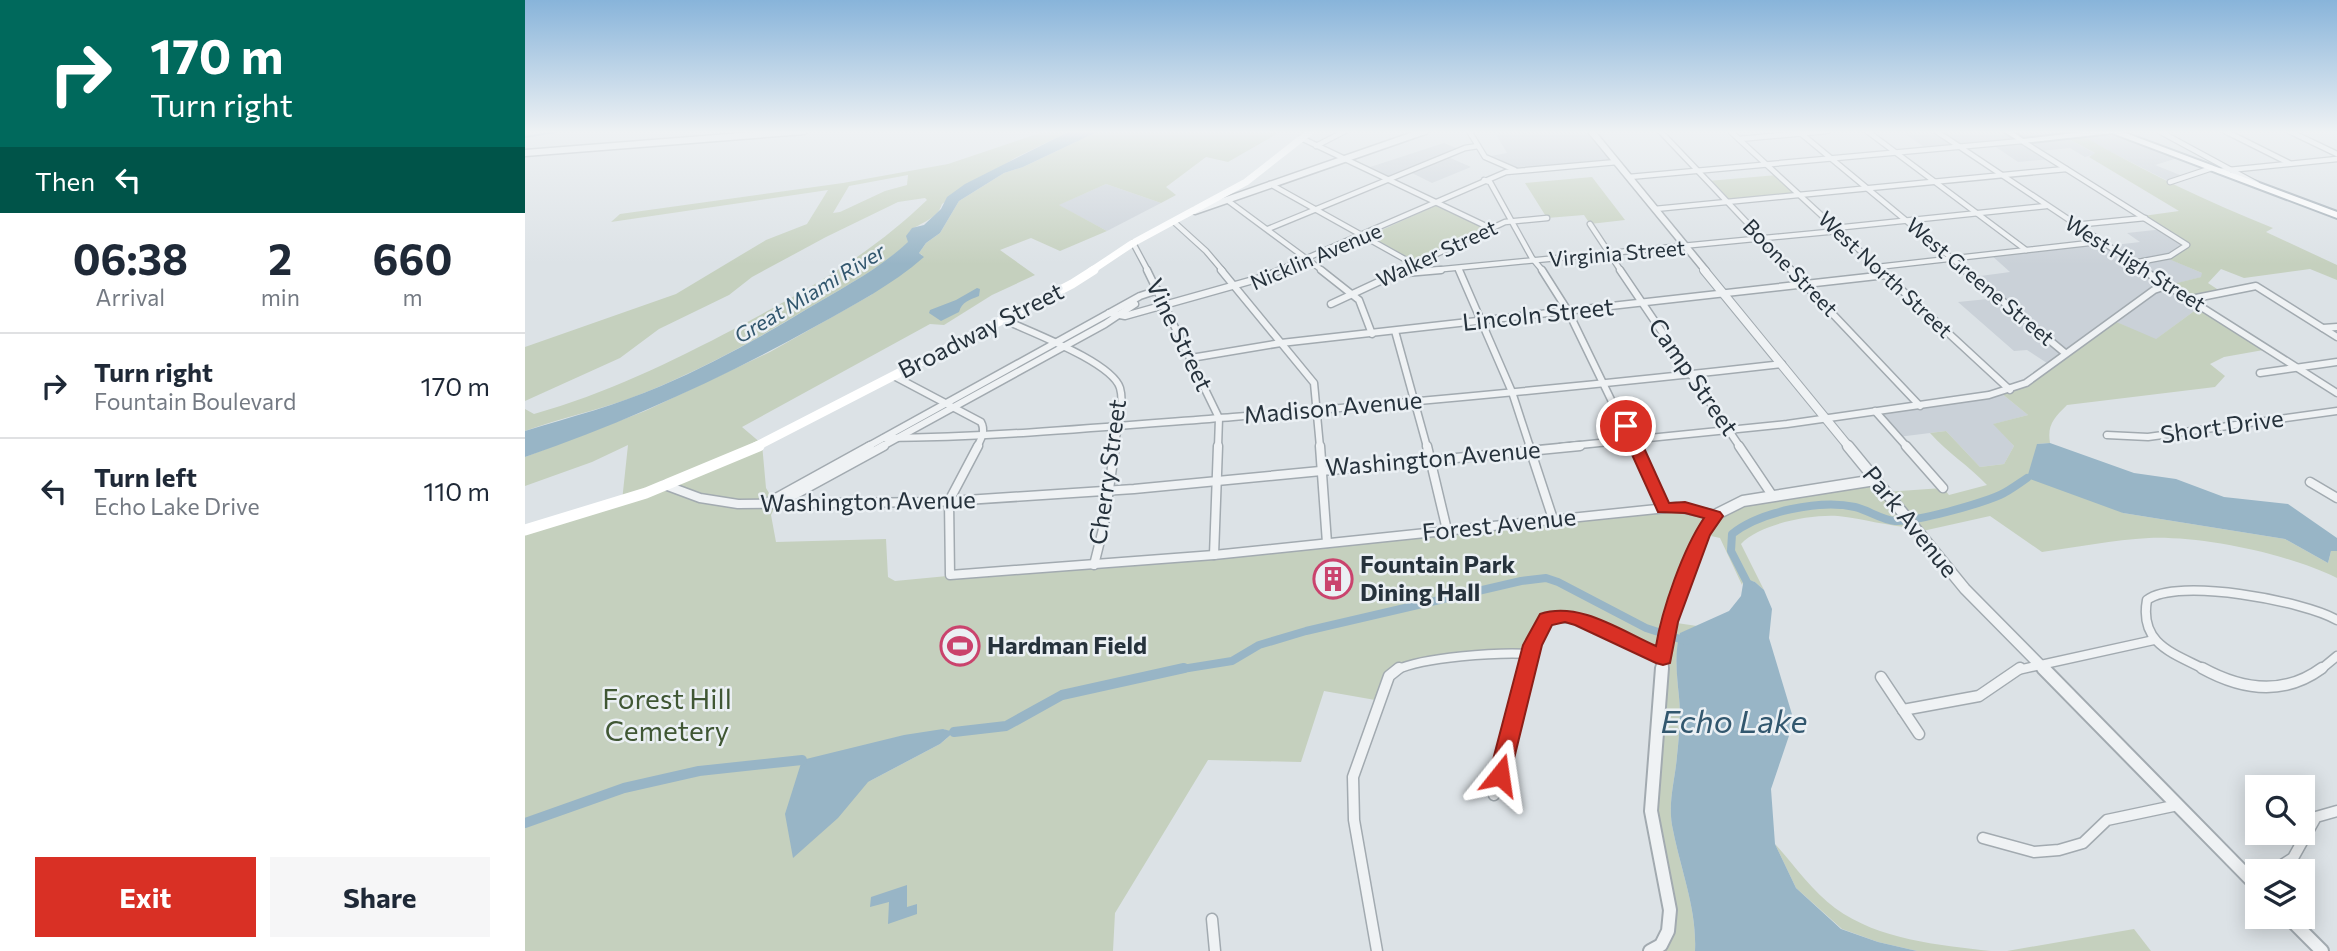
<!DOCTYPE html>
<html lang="en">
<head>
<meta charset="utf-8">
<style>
	body { margin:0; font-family:Commissioner,sans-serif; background:#f6f6f7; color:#1f2937; height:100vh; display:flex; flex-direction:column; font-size:26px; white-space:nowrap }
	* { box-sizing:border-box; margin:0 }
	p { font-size:23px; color:#747a83 }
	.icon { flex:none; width:38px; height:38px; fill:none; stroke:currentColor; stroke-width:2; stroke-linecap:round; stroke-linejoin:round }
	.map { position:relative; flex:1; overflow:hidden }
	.drawer { display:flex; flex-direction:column; background:#fff; width:525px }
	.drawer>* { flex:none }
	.guide { background:#00695c; color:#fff; overflow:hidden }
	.controls { position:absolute; left:1720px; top:775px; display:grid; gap:14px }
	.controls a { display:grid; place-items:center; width:70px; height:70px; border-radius:0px; background:#fff; box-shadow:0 4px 18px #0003; font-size:35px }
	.pin { position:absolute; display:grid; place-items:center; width:60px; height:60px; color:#fff; margin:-30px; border:4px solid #fff; border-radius:50%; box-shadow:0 2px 7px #0007 }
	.me { position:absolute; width:77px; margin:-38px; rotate:15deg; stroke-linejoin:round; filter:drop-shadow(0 0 5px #0008) }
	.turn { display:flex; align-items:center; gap:24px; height:147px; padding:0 35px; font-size:32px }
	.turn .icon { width:91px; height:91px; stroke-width:2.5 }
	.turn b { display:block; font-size:49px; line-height:60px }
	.then { display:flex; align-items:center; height:66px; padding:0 35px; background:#0003; gap:14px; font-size:26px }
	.eta { display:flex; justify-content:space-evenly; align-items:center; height:119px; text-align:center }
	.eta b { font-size:42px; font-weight:700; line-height:49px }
	.primary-button { display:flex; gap:14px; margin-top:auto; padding:14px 35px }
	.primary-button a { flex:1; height:80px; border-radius:0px; background:#d93025; color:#fff; font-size:28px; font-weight:700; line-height:80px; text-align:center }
	.primary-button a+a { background:#f6f6f7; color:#1f2937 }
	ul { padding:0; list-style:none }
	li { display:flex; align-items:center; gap:21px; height:105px; padding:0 35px; border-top:2px solid #e0e1e3 }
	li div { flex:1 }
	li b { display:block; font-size:26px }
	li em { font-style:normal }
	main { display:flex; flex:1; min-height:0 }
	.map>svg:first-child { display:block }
</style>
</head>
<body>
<main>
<section class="drawer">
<div class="guide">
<div class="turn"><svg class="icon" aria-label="right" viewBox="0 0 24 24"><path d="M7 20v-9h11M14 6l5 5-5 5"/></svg><div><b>170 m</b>Turn right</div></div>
<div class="then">Then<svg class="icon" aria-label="left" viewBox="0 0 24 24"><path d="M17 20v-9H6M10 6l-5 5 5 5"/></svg></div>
</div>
<div class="eta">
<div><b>06:38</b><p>Arrival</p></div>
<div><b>2</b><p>min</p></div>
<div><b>660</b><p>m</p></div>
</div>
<ul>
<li><svg class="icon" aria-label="right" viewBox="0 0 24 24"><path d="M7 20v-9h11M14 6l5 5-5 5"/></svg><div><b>Turn right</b><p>Fountain Boulevard</p></div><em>170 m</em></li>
<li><svg class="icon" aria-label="left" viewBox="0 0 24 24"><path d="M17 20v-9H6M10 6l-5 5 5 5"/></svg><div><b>Turn left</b><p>Echo Lake Drive</p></div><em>110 m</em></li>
</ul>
<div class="primary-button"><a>Exit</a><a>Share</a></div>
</section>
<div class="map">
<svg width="1812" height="951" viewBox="0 0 1812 951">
	<rect width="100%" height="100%" fill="#dce2e6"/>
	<!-- built -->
	<g fill="#cad1d8">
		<path d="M969 131H1066L1092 162 991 170 960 157 982 153Z"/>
		<path d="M1376 131H1529L1571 154 1560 157 1545 148 1515 151 1526 159 1493 162 1465 143 1402 149Z"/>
		<path d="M1559 131H1589L1656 157 1630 165 1660 177 1645 182 1584 151 1558 136 1564 135Z"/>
		<path d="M919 143 936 150 923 157 946 167 907 183 885 172 863 180 839 169Z"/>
		<path d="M581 184 636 203 582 231 533 205Z"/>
		<path d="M1639 229 1662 245 1640 257 1677 273V277L1645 285 1676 306 1630 340 1587 320 1525 365 1502 350 1489 351 1433 302 1473 298 1448 277 1485 272 1465 254 1574 242 1581 246 1615 242 1602 233Z"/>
		<path d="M1476 393 1503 415 1469 424 1489 446 1479 464 1455 467 1421 431 1373 437 1350 411Z"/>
	</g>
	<!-- green -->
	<g fill="#c5d0be" fill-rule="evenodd">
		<path d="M521 131H545L490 158 417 204C412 220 395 222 384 232V242C353 270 317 288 282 309 226 343 168 374 106 398 71 411 35 418 0 431V409L9 414C80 394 146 362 211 328 282 290 344 256 402 200L400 198 373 202 301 237 227 277 204 295 134 329 95 358 0 401V347L151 294 241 240 282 224 303 190 86 222 95 214 318 183 423 164ZM383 175 382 185 360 191 315 212 308 213 324 186Z"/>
		<path d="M574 131H757L703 162 681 157 641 187 651 195 636 203 581 184 534 205 582 231 535 251 506 238 475 250 510 275 467 295 419 325 405 324 217 427 237 444 241 488 251 505 246 515 251 542 361 539 363 577 370 581 1151 507 1190 515 1201 508 1350 480 1360 492 1418 488 1424 495 1462 485C1443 465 1424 454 1405 433L1421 431 1455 467 1479 464 1489 446 1468 424 1503 415 1476 393 1501 382 1587 320 1631 339 1676 306 1744 349 1699 357 1685 364 1700 376 1690 387 1542 405C1529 418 1522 425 1525 443L1512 444 1598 513 1760 539 1803 563 1806 551H1812V578C1764 554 1678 536 1624 538 1588 540 1552 547 1517 552L1465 516 1393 532 1389 528C1363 526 1339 519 1313 516 1286 514 1234 524 1216 544L1239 590 1230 582 1219 579 1217 585 1195 538 1177 534 1145 622 1172 626 1156 633C1149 653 1152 676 1154 697 1156 715 1154 737 1152 756 1150 781 1142 804 1148 830 1156 871 1172 909 1170 951H1125L1143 931 1130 839 1138 657 1056 620 1021 619 1005 654 984 653 872 669 856 701 799 691 776 762 683 760 590 913 588 951H0V530L97 501 103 445 67 462 0 486V457L120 411 245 352 346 295 397 255 394 253 401 243 415 233 434 201 479 173 498 167ZM418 729 428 733 415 744 343 782Z"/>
		<path d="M1529 131H1559L1565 135 1560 137C1620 172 1683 202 1748 228L1741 232 1812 265V280L1785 269 1719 278 1696 269 1683 283 1698 293 1666 299 1644 285 1676 277 1677 273 1639 257 1662 247 1618 216 1654 211 1564 157 1570 153Z"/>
		<path d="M1252 175 1273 194 1202 202 1183 181Z"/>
		<path d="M1067 177 1100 220 1065 224 1059 215 1022 218 1000 183Z"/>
		<path d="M912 205 965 228 890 265 839 238Z"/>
		<path d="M1250 844C1269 865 1287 891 1310 908 1354 940 1413 945 1466 951H1392L1353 942 1317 929 1271 888Z"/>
		<path d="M1609 929 1626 951H1482Z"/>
	</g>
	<!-- water -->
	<g fill="#98b5c6">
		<path d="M545 131H574L498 167 479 173 434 201 415 233 401 243 394 253 399 257C367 285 329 305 291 326 198 378 101 422 0 457V431C46 417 92 405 136 386 187 364 235 338 282 309 317 288 353 270 383 242L381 236 387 228 399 225 416 209 422 197 440 184Z"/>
		<path d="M452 288 455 289 454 296C444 300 437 302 434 312L416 321 404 313 405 310 431 300Z"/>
		<path d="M1525 443 1609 473 1651 479 1699 497 1763 504 1812 538V551H1806L1803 563 1760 539 1598 513 1502 478 1512 444Z"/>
		<path d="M1219 578 1230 582 1239 590 1247 609 1244 638 1269 721 1246 789 1250 844 1271 888 1316 929 1353 942 1392 951H1170C1172 909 1156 871 1148 830 1142 804 1150 781 1152 756 1154 737 1156 715 1154 697 1152 676 1149 654 1155 633L1204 611 1216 596Z"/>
		<path d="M418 729 429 732 415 744 343 782 313 818 268 858 260 814 277 760 379 735Z"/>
		<path d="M382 885V907L392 904V914L363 924 364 902 345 907 346 897Z"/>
	</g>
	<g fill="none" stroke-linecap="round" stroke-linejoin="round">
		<!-- stream -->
		<path stroke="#98b5c6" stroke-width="2" d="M0 137 36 131"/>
		<!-- canal-far1 -->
		<g stroke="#98b5c6" stroke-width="8">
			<path d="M1224 586 1206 551 1207 534C1234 512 1295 499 1330 507 1343 510 1357 520 1370 521 1392 522 1454 504 1475 495 1484 491 1493 484 1502 478"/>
			<path d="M651 670 707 661 734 645 781 631 996 581 1021 578 1033 582 1121 628 1161 641"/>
		</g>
		<!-- canal -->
		<g stroke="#98b5c6" stroke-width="10">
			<path d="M429 732 481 726 537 695 659 668"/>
			<path d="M0 823 99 788 174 771 277 760"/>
		</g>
		<!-- minor-far3 casing -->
		<g stroke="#a2aab0" stroke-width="7">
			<g id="minor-far3">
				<path d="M944 131 960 157 990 170"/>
				<path d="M1135 131 1268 271"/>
				<path d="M1205 131 1357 271"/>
				<path d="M1273 131 1442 271"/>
				<path d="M1342 131 1501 250"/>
				<path d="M1411 131 1621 271"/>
				<path d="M1634 131 1732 184"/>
				<path d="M1700 131 1764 163"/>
				<path d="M1764 131 1812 154"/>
				<path d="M776 138 965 228"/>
				<path d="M1214 139 1302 131"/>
				<path d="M791 146 820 131"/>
				<path d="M1694 171 1812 159"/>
				<path d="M1104 177 1497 141 1662 245 1645 256 1608 263"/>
				<path d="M959 180 965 182 1007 258 1018 271"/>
				<path d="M1645 182 1687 168"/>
				<path d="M745 184 892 266"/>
				<path d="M702 200 798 271"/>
				<path d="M1130 209 1541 169"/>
				<path d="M649 222 681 251 698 271"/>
				<path d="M1065 224 1096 271"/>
				<path d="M1549 225 1620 218"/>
				<path d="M1310 228 1521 206"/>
				<path d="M743 229 940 148 953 146"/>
				<path d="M608 243 623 271"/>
				<path d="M1352 267 1573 242"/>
				<path d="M752 271 981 172 1092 162"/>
				<path d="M875 271 980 222 1022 218"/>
				<path d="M898 271 1313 231"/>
			</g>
		</g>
		<!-- minor-far2 casing -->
		<g stroke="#a2aab0" stroke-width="9">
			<g id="minor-far2">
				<path d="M622 270 694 418 693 447"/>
				<path d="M696 270 789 383 795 447"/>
				<path d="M796 270 834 300 847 334"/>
				<path d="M934 270 987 392 1005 447"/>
				<path d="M1017 270 1043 311 1109 447"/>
				<path d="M1095 270 1215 447"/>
				<path d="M1266 270 1395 406"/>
				<path d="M1355 270 1485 390"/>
				<path d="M1440 270 1540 353"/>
				<path d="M1618 270 1812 393"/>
				<path d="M870 274 916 270"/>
				<path d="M1666 299 1731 286 1812 337"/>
				<path d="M806 304 879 270"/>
				<path d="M584 313 600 316 739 277 756 270"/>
				<path d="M480 320C505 332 587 362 595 388 600 405 592 430 589 447"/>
				<path d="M1798 328 1812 327"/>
				<path d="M870 331 902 447"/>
				<path d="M666 358 756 343 1361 275"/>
				<path d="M1735 373 1812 362"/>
				<path d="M369 376 456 422C461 431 456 439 452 447"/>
				<path d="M1350 411 1382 447"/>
				<path d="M1582 435 1623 437 1812 411"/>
				<path d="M359 438C476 437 592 426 708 417 891 402 1074 385 1257 364"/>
				<path d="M342 447 615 296 633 290"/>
				<path d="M356 447 580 324 610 304"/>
				<path d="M1035 447 1262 424 1464 395 1501 383 1629 290 1644 285"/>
			</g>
		</g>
		<!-- minor-far1 casing -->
		<g stroke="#a2aab0" stroke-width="11">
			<g id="minor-far1">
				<path d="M453 446 424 501 425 575 689 555 1151 507 1190 515"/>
				<path d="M795 446 802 543"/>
				<path d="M902 446 922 530"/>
				<path d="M1004 446 1028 519"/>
				<path d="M1109 446 1139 508"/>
				<path d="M1214 446 1247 495"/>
				<path d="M1381 446 1418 488"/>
				<path d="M1785 482 1812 498"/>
				<path d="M140 485 175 498 213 504 411 502 609 489 1055 446"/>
				<path d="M240 504 345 446"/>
				<path d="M251 505 359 446"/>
				<path d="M689 555 693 446"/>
				<path d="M569 565 579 525 590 446"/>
				<path d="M871 670C899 657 972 652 1005 654"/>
				<path d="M1001 670 1008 645 1021 619C1063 612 1102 640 1138 657"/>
				<path d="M1493 670 1629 640"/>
				<path d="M1681 670C1648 653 1614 644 1622 600 1652 577 1779 601 1812 620"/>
				<path d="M1795 670 1812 656"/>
			</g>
		</g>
		<!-- minor casing -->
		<g stroke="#a2aab0" stroke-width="13">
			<g id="minor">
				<path d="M1677 668C1717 690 1759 696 1797 668"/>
				<path d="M1356 677 1394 734"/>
				<path d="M1378 710 1454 696 1495 668"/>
				<path d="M969 795 1002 668"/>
				<path d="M1458 838 1509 852 1534 850 1558 843 1582 820 1653 805"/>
				<path d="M1746 872 1768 858 1791 817 1812 811"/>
				<path d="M687 919 690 951"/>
				<path d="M852 951 829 820 828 777 864 676 874 668"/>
			</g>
		</g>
		<!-- tertiary-far3 casing -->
		<g stroke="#a2aab0" stroke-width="9">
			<g id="tertiary-far3">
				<path d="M1066 131 1181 271"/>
				<path d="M0 153 279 131"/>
				<path d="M670 211 900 131"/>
			</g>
		</g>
		<!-- tertiary-far2 casing -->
		<g stroke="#a2aab0" stroke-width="10">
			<path id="tertiary-far2" d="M1179 270 1324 447"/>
		</g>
		<!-- tertiary-far1 casing -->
		<g stroke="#a2aab0" stroke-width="13">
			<g id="tertiary-far1">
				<path d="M1323 446 1440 589 1520 670"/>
				<path d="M1137 670 1144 622 1177 534 1190 515 1218 501 1350 480"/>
			</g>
		</g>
		<!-- tertiary casing -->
		<g stroke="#a2aab0" stroke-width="16">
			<g id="tertiary">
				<path d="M1518 668 1732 886"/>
				<path d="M1763 917 1797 951"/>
				<path d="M1125 951 1136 945 1143 931 1145 910 1126 811 1137 668"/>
			</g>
		</g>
		<!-- primary casing -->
		<g stroke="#9ca8b1" stroke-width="4">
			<path id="primary" d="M1478 131H1487L1498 139 1566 131H1595L1812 212V218L1587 133 1497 143Z"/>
		</g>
		<!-- minor-far3 -->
		<use href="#minor-far3" stroke="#eff2f4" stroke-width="4.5"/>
		<!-- minor-far2 -->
		<use href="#minor-far2" stroke="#eff2f4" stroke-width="6"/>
		<!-- minor-far1 -->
		<use href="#minor-far1" stroke="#eff2f4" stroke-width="8"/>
		<!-- minor -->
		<use href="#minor" stroke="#eff2f4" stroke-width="10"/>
		<!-- tertiary-far3 -->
		<use href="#tertiary-far3" stroke="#eff2f4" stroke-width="6"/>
		<!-- tertiary-far2 -->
		<use href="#tertiary-far2" stroke="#eff2f4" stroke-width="8"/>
		<!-- tertiary-far1 -->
		<use href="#tertiary-far1" stroke="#eff2f4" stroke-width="10"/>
		<!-- tertiary -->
		<use href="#tertiary" stroke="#eff2f4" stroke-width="12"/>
		<!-- secondary-far2 -->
		<path stroke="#fff" stroke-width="7" d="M566 271 608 243 721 182 786 131"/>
		<!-- secondary-far1 -->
		<path stroke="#fff" stroke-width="9" d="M230 447 547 284 569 270"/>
		<!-- secondary -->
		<path stroke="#fff" stroke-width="11" d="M0 530 121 493 234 446"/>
		<!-- primary -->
		<use href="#primary" fill="#fff" fill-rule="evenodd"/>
	</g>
	<!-- sky -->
	<linearGradient id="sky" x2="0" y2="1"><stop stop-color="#88b4da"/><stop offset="0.5" stop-color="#eff2f4"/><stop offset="1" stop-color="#eff2f4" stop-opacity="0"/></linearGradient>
	<rect width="1812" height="264" fill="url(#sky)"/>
	<!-- route -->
	<path fill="#d93025" stroke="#8d1f18" stroke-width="2" d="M1101 422 1109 426 1144 503 1160 502 1195 512 1198 516 1185 535 1153 622 1145 663 1138 665 1131 663 1050 625 1040 622 1027 625 1017 645 985 775 982 781 975 784 967 781 964 775 998 645 1015 614C1054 601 1095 630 1131 646 1137 609 1158 549 1179 518L1160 513 1133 512 1094 426Z"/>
	<!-- icons -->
	<defs>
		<g id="building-ring" transform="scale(2.0125)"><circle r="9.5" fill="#ebf0f4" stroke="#ca436d" stroke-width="1.5"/><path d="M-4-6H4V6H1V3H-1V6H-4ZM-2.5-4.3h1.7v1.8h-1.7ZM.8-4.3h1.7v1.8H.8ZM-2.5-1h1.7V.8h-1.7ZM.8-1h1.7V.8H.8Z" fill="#ca436d"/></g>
		<g id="stadium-ring" transform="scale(2.0125)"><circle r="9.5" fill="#ebf0f4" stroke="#ca436d" stroke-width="1.5"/><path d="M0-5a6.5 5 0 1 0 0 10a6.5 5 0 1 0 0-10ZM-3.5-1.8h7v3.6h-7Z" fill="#ca436d"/></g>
	</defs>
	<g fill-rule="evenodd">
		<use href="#building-ring" x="808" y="579"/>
		<use href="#stadium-ring" x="435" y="646"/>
	</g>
	<g text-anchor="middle" stroke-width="5" stroke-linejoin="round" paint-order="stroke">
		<!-- far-street labels -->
		<g font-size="21" fill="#26323c" stroke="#ebf0f4">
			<text transform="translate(912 254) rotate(-25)" y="7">Walker Street</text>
			<text transform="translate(1092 254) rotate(-5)" y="7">Virginia Street</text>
			<text transform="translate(791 257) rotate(-23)" y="7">Nicklin Avenue</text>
			<text transform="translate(1610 264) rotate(32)" y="7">West High Street</text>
			<text transform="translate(1265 268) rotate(46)" y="7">Boone Street</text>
			<text transform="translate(1360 275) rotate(43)" y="7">West North Street</text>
			<text transform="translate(1455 282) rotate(40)" y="7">West Greene Street</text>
		</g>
		<!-- far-water labels -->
		<g font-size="21" font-style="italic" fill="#32576e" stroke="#ebf0f4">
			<text transform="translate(285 294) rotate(-31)" y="7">Great Miami River</text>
		</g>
		<!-- street labels -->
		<g font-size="24" fill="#26323c" stroke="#ebf0f4">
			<text transform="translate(1013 315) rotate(-6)" y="8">Lincoln Street</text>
			<text transform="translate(456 331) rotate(-27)" y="8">Broadway Street</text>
			<text transform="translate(654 335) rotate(64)" y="8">Vine Street</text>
			<text transform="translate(1168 377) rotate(55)" y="8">Camp Street</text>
			<text transform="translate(808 408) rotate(-5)" y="8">Madison Avenue</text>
			<text transform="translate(1697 427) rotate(-8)" y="8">Short Drive</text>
			<text transform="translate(908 459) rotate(-5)" y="8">Washington Avenue</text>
			<text transform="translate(583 472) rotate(-82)" y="8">Cherry Street</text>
			<text transform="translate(343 502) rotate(-1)" y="8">Washington Avenue</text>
			<text transform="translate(1385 522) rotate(51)" y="8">Park Avenue</text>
			<text transform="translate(974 525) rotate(-6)" y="8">Forest Avenue</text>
		</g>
		<!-- poi labels -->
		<g font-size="24" font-weight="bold" fill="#26323c" stroke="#ebf0f4" text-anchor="start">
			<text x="835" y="573">Fountain Park<tspan x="835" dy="28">Dining Hall</tspan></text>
			<text x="462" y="654">Hardman Field</text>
		</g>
		<!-- near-park labels -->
		<g font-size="28" fill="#405734" stroke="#ebf0f4">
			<text x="142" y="709">Forest Hill<tspan x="142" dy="32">Cemetery</tspan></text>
		</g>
		<!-- near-water labels -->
		<g font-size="32" font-style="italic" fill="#32576e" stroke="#ebf0f4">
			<text x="1209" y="733">Echo Lake</text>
		</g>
	</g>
</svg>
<div class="controls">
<a><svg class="icon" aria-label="search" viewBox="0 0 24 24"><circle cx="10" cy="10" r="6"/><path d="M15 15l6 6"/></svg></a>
<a><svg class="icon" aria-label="layers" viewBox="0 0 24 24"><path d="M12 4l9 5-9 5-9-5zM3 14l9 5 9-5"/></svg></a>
</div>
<div class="pin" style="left:1101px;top:426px;background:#d93025"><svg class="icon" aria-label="arrive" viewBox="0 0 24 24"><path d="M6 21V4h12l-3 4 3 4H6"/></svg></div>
<svg class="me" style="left:975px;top:775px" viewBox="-20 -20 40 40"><path d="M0-17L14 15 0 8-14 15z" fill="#d93025" stroke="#fff" stroke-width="4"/></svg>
</div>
</main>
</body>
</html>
